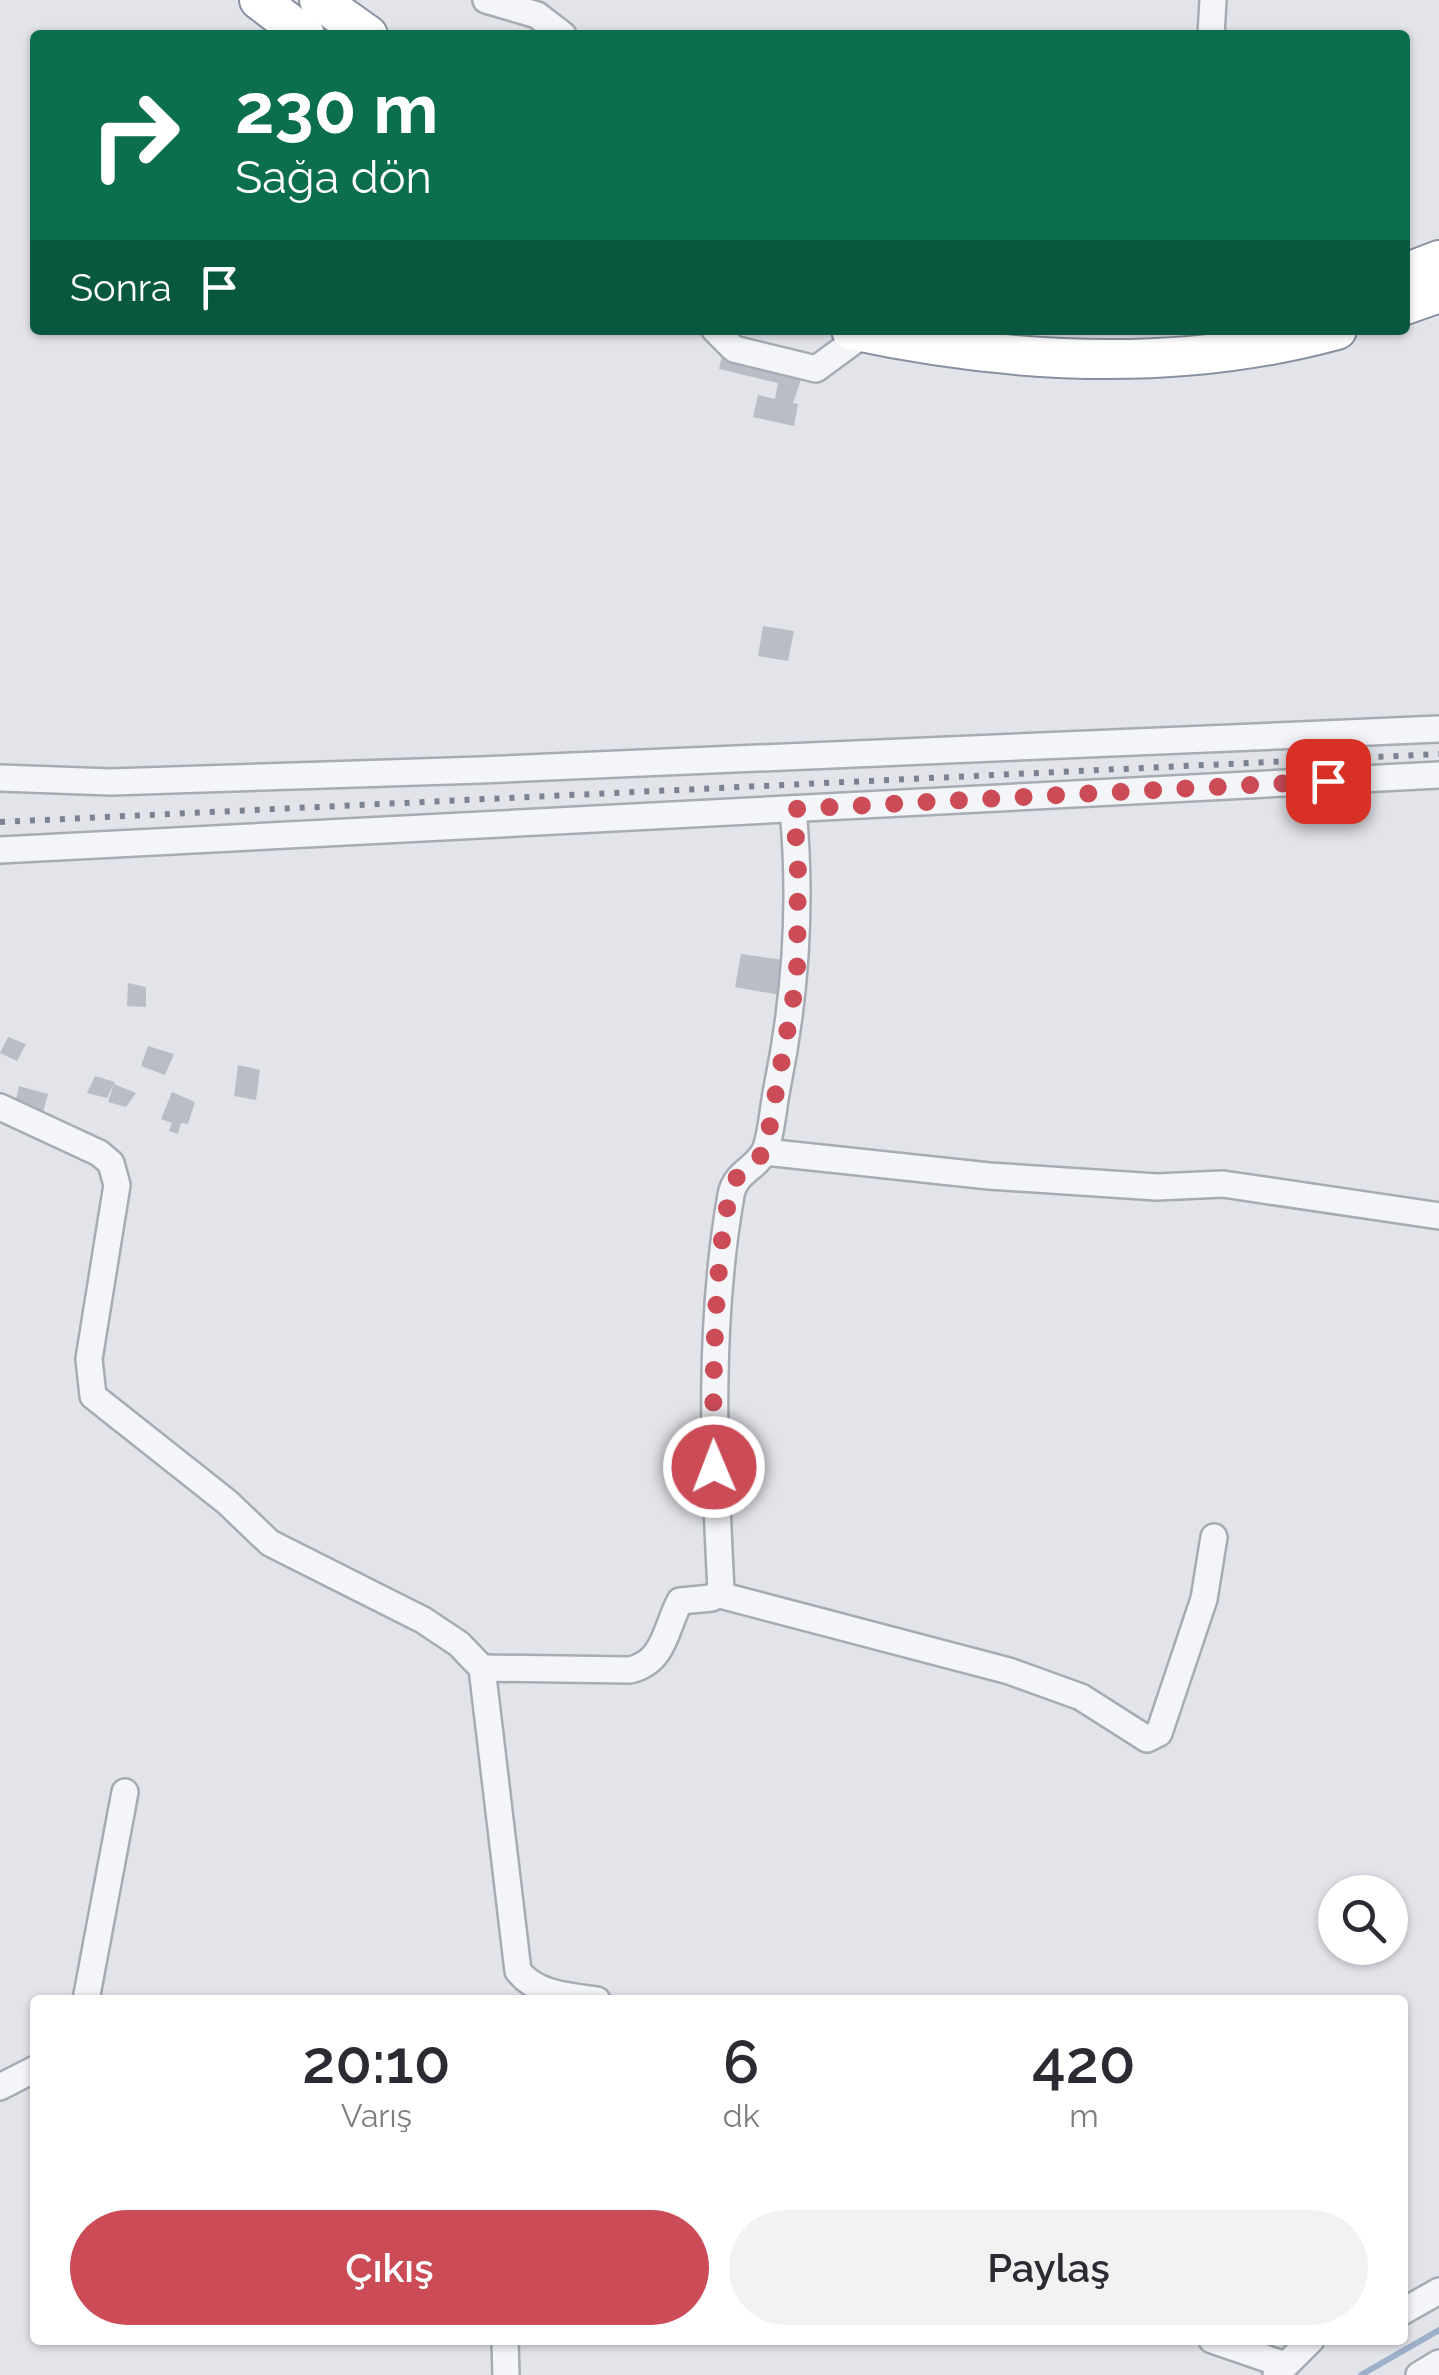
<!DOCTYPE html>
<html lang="tr">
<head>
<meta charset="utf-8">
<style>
	body { margin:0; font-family:Raleway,sans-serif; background:#f2f2f3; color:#2b2b33; height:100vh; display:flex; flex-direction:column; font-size:38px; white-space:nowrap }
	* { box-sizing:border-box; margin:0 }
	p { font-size:32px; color:#7c7c81 }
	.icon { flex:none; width:55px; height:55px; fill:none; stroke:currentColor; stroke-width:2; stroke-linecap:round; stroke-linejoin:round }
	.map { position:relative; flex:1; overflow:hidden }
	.side { position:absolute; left:30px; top:1995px; width:1378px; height:350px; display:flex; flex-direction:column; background:#fff; border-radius:10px; box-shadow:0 2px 8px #0004 }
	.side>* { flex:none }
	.top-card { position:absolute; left:30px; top:30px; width:1380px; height:305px; border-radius:10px; box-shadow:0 2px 8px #0004; background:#0b6e4f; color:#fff; overflow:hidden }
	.buttons { position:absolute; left:1318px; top:1875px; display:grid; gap:20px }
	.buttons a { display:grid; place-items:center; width:90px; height:90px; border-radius:50%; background:#fff; box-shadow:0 2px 8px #0004; font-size:50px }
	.pin { position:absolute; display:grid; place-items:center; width:85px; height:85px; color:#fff; margin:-42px; border-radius:20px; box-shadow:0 5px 15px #0006 }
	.me { position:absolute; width:110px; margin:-55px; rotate:359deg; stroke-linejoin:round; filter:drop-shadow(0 0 8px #0008) }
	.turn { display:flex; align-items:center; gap:35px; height:210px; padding:0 40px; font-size:45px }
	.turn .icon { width:130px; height:130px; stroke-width:2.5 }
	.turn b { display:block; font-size:70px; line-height:85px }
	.then { display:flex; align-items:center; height:95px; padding:0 40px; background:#0003; gap:20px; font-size:38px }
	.eta { display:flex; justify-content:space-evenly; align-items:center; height:170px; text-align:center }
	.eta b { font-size:60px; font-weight:600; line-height:70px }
	.cta { display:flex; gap:20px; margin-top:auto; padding:20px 40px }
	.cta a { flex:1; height:115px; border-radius:60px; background:#cb4b57; color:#fff; font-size:40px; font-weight:600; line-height:115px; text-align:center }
	.cta a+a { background:#f2f2f3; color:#2b2b33 }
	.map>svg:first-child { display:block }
</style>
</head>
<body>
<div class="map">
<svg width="1439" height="2375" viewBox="0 0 1439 2375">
	<rect width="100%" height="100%" fill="#e2e4ea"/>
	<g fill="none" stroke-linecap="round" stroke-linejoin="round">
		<!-- stream -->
		<path stroke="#9eb0c9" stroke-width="6" d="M1361 2375 1439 2330"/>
	</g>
	<!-- building -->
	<g fill="#b9bdc6">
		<path d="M724 346 806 365 793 403 798 404 794 426 753 417 758 395 775 399 778 383 719 369Z"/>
		<path d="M763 626 794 631 788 661 758 656Z"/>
		<path d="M741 954 784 960 780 995 735 987Z"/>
		<path d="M128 983 146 987V1007L127 1006Z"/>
		<path d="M8 1037 26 1044 17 1061 0 1053Z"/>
		<path d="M148 1046 174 1054 165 1075 141 1066Z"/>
		<path d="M238 1065 260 1070 256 1100 234 1096Z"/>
		<path d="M95 1076 115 1082 107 1098 87 1093Z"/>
		<path d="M114 1084 136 1093 126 1107 108 1102Z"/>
		<path d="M19 1086 48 1094 42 1116 14 1108Z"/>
		<path d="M172 1092 195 1102 188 1124 181 1123 178 1134 169 1131 172 1123 161 1119Z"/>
	</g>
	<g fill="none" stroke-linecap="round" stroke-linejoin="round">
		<!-- minor casing -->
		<g stroke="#a7abb4" stroke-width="30">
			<g id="minor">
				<path d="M486 0 537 15 563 35"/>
				<path d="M1211 35 1213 0"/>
				<path d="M715 330 734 349 816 369 865 333"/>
				<path d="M0 778 111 782 480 770 1439 729"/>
				<path d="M0 850 1439 775"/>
				<path d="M0 1107 99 1153 111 1163 117 1185 89 1359 93 1396 227 1502 270 1543 423 1620 459 1644 482 1668 518 1971C537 1995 569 1996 597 2000"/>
				<path d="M765 1152 989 1176 1157 1187 1223 1184 1439 1216"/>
				<path d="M716 1594 1009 1671 1081 1697 1147 1739 1159 1733 1204 1599 1214 1537"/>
				<path d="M482 1668 630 1670C665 1662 665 1629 680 1601L712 1598 721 1590C714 1458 708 1326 731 1195 735 1171 759 1168 766 1148 772 1130 773 1108 777 1088 796 995 802 904 793 809"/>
				<path d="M86 2000 125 1792"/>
				<path d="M0 2087 35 2069"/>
				<path d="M1402 2312 1439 2291"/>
				<path d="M505 2340 506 2375"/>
				<path d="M1212 2340 1285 2365"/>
				<path d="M1276 2375 1311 2340"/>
				<path d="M1419 2375 1439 2363"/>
			</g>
		</g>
		<!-- highway casing -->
		<g stroke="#8991a0" stroke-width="42">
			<g id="highway">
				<path d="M259 0 305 35"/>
				<path d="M319 0 368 35"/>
				<path d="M1405 273 1439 260"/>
				<path d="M1405 305 1439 293"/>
				<path d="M851 330C1010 364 1179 373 1337 330"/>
			</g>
		</g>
		<!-- minor -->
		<use href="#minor" stroke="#f4f5f8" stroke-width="25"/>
		<!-- highway -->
		<use href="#highway" stroke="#fff" stroke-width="38"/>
		<!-- rail -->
		<path stroke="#7b8393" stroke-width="6" stroke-dasharray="5 10" stroke-linecap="butt" d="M0 822 1439 754"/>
	</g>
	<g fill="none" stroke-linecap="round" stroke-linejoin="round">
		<!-- route -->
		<path stroke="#cb4b57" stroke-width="18" stroke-dasharray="0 32.4" d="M714 1467C712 1414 713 1218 737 1177 743 1167 756 1160 765 1152L797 978 798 858 793 809 1328 781"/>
	</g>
</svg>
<div class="buttons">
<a><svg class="icon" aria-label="search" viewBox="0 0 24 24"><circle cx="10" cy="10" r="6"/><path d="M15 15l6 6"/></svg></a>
</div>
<div class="pin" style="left:1328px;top:781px;background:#d93025"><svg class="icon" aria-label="arrive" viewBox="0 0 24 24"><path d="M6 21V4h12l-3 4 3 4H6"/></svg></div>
<svg class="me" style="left:714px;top:1467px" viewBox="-20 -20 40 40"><circle r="17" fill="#cb4b57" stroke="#fff" stroke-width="3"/><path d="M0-11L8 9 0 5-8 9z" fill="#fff"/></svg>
<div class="top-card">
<div class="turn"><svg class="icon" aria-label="right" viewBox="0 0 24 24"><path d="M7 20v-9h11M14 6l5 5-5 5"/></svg><div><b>230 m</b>Sağa dön</div></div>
<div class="then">Sonra<svg class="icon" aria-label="arrive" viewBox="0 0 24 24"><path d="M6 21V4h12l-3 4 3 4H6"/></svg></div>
</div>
<section class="side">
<div class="eta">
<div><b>20:10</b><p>Varış</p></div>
<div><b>6</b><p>dk</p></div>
<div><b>420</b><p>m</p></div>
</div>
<div class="cta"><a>Çıkış</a><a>Paylaş</a></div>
</section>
</div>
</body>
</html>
